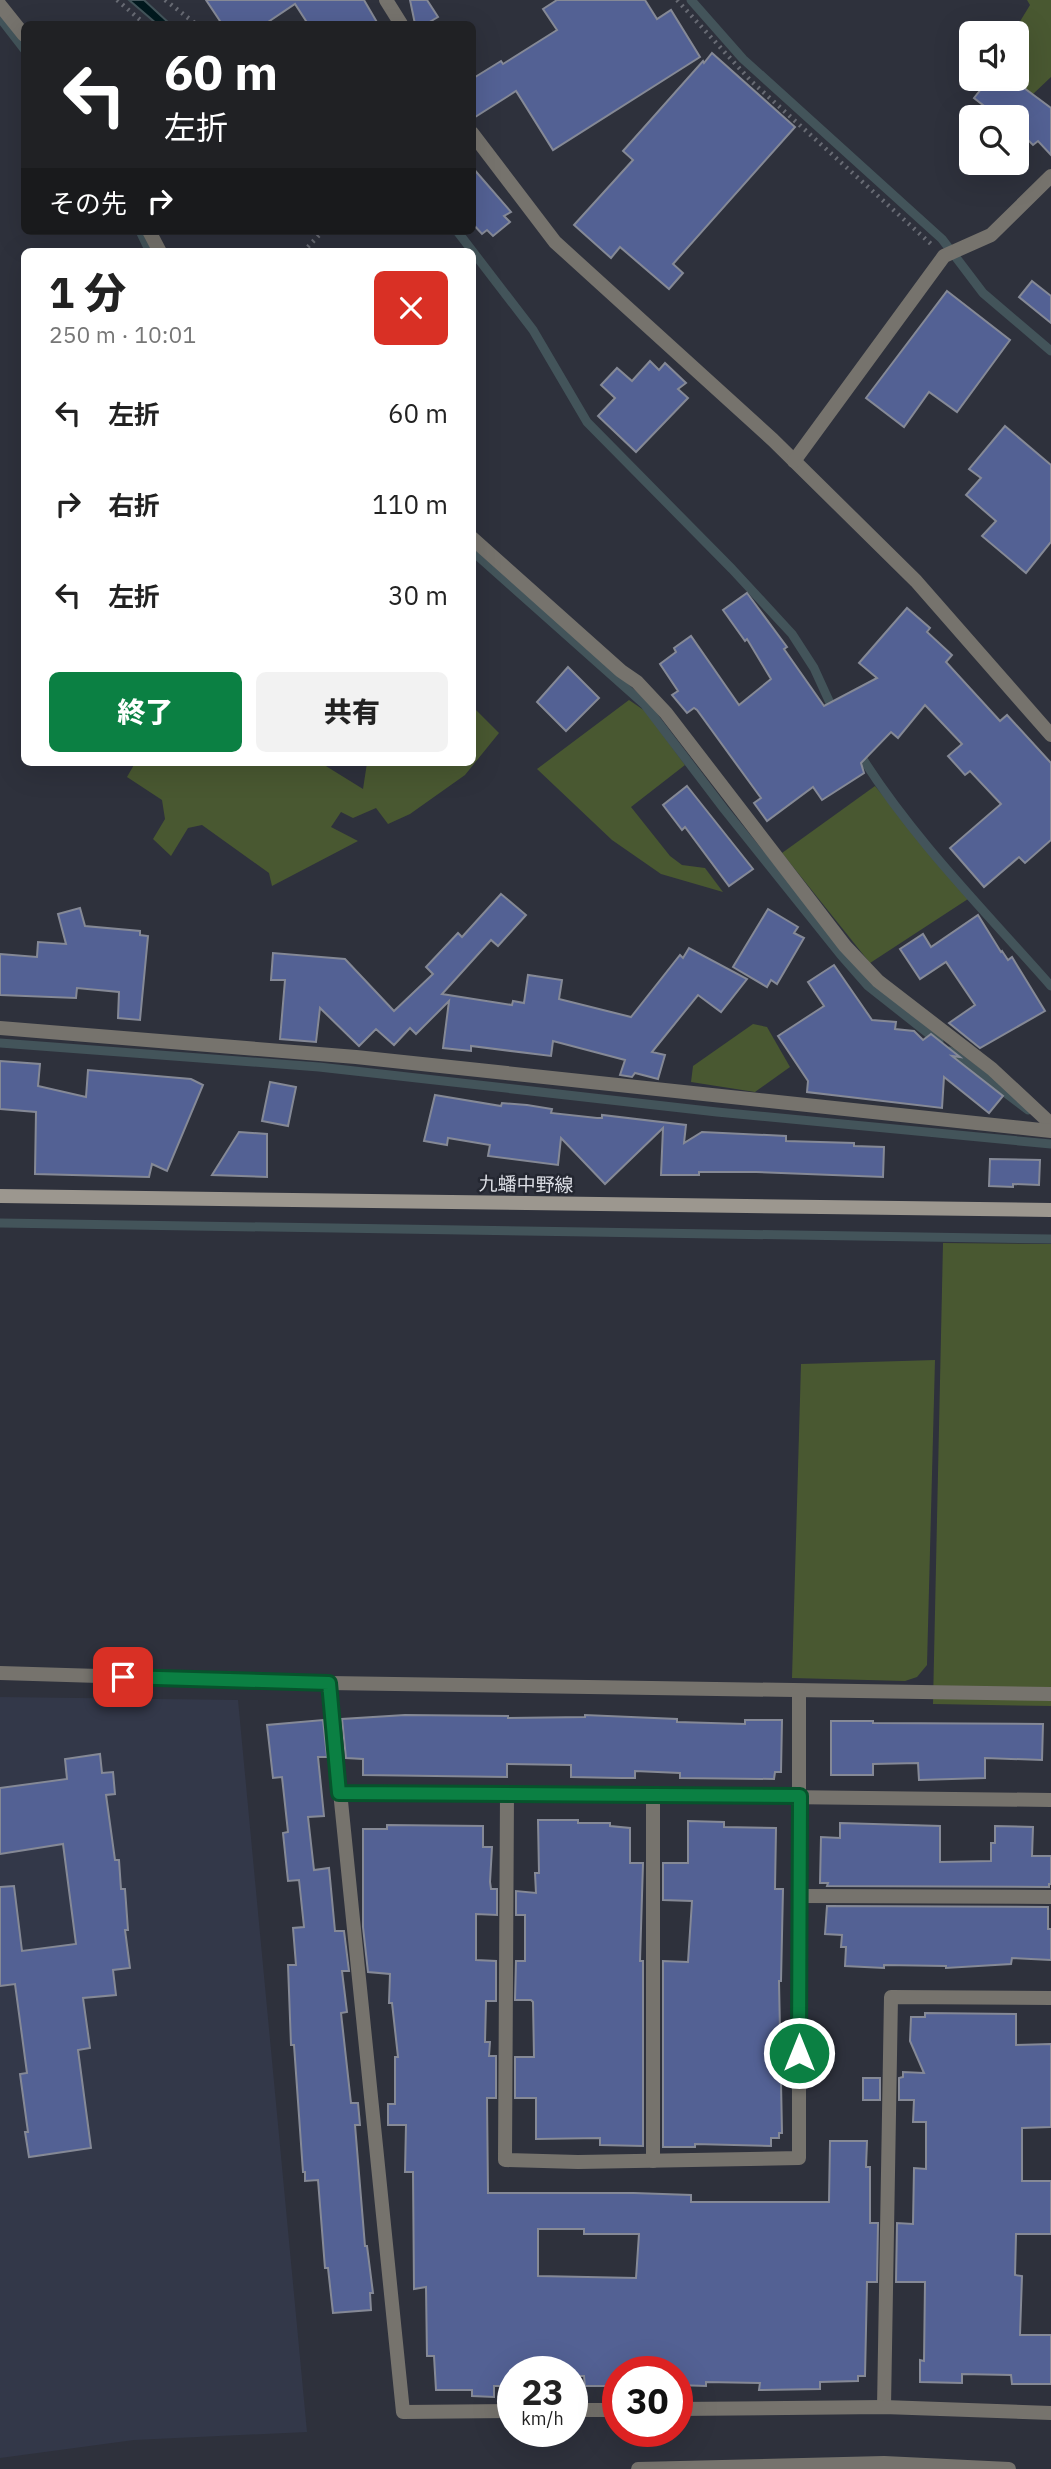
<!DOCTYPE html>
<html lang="ja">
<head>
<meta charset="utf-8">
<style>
	body { margin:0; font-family:"IBM Plex Sans","Noto Sans JP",sans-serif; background:#f2f2f2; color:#222; height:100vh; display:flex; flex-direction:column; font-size:26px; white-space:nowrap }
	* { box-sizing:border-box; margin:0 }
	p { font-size:23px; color:#767676 }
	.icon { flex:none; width:38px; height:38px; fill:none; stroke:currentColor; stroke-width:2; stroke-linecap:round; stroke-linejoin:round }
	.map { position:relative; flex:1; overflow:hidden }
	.details { position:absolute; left:21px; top:248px; width:455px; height:518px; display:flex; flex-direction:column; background:#fff; border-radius:10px; box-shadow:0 7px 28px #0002 }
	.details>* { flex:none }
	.top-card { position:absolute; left:21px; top:21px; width:455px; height:214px; border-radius:10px; box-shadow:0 7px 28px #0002; background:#202124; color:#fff; overflow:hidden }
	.controls { position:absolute; left:959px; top:21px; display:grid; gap:14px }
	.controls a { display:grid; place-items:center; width:70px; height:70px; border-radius:10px; background:#fff; box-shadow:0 7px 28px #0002; font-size:35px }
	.speed { position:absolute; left:497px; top:2356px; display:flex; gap:14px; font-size:35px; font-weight:700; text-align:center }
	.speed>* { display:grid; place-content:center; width:91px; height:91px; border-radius:50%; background:#fff; box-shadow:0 7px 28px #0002; line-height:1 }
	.speed small { font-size:18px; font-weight:400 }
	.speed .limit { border:10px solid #d22; background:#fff; color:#111 }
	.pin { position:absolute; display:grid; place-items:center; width:60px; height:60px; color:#fff; margin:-30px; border-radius:14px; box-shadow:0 4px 10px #0006 }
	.me { position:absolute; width:77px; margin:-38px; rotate:0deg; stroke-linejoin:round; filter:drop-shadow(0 0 5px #0008) }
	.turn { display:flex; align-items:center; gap:24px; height:147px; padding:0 28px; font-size:32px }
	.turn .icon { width:91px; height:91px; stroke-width:2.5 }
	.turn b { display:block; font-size:49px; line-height:60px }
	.then { display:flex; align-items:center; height:66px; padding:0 28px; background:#0003; gap:14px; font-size:26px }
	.round { display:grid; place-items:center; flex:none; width:74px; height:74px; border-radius:10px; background:#f2f2f2 }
	.headline { display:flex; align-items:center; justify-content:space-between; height:119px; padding:0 28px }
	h1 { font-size:42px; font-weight:800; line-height:52px }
	.button { display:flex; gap:14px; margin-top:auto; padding:14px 28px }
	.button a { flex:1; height:80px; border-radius:10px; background:#0b8043; color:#fff; font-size:28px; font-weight:800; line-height:80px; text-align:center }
	.button a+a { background:#f2f2f2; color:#222 }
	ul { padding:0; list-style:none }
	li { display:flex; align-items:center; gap:21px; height:91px; padding:0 28px }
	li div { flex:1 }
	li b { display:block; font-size:26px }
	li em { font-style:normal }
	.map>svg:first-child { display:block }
</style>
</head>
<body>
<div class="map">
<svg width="1051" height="2469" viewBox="0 0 1051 2469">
	<rect width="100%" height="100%" fill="#2e313c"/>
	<!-- built -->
	<path fill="#333849" d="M0 1697 238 1700 307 2432 134 2440 0 2458Z"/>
	<!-- green -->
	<g fill="#495831">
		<path d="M1027 0H1051V77L1032 95 1010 79H1017V33H1013L1030 5Z"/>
		<path d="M629 700 645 711 685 765 631 807 670 856 682 865 705 868 723 892 661 874 612 840 537 769Z"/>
		<path d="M473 707 499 733 465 775 410 814 388 824 376 808 353 818 341 812 331 827 358 841 272 886 269 873 202 825 188 828 171 856 153 839 165 819 162 800 127 777 135 763H321L363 789 367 763H472Z"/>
		<path d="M875 786 968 899 870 963 782 853Z"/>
		<path d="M753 1024 767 1027 790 1067 755 1092 691 1082 693 1066Z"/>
		<path d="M943 1243 1051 1244V1706L933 1704Z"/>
		<path d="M935 1360 927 1665 917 1677 905 1681 792 1678 801 1364Z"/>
	</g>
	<!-- water -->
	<path fill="#01191e" stroke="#43545a" stroke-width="2" d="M129 0H144L170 24H157Z"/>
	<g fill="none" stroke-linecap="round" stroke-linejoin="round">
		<!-- stream -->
		<g stroke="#43545a" stroke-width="9">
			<path d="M691 0 743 59 942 239 983 293 1051 351"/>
			<path d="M0 18 24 49"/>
			<path d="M140 231 150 252"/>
			<path d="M457 231 533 330 587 422 732 569 792 634 814 668 835 714"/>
			<path d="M472 551 645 705 724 809 840 954 868 986 939 1042"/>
			<path d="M859 753C912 838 985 911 1051 986"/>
			<path d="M0 1043 319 1067 717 1112 1051 1144"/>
			<path d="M950 1051 1028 1110"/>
			<path d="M0 1223 1051 1239"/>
		</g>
	</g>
	<!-- building -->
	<g fill="#536194" stroke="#858996" stroke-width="2" fill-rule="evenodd">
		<path d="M206 0H364L378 24H308L295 4 265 24H222Z"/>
		<path d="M410 0H427L438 17 426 24H415Z"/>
		<path d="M557 0H645L657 19 671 10 700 57 553 150 516 91 472 119V79L501 61 503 64 557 30 543 9Z"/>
		<path d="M712 53 795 127 673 264 683 273 669 289 620 247 611 258 574 225 633 160 623 151 703 61 704 63Z"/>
		<path d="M989 79H1012L1051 108V155L1038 141 1033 145 1017 129V117H1006L996 107 992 112 974 98Z"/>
		<path d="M472 167 511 212 504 216 510 222 493 236 487 230 482 234 472 223Z"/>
		<path d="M1032 281 1051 296V323L1019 297Z"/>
		<path d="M947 291 1010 340 957 412 929 392 904 427 866 398Z"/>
		<path d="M650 361 659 370 665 363 686 383 678 389 688 398 636 452 598 416 615 398 601 385 617 368 632 381Z"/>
		<path d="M1005 426 1051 465V542L1026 573 982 536 996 521 966 495 981 478 969 469Z"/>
		<path d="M747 593 787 647 784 649 824 706 877 678 859 663 907 608 930 628 927 632 952 655 946 662 1000 721 1007 715 1051 763V840L1025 863 1019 857 984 887 950 848 1001 804 970 771 965 775 948 756 962 744 925 705 898 738 891 732 861 763 864 773 822 800 813 787 767 821 754 803 761 798 697 710 694 708 687 713 672 695 678 691 660 664 676 652 674 648 691 636 739 705 771 679 747 639 745 641 723 610Z"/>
		<path d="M568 667 599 698 566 731 537 702Z"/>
		<path d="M687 786 753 869 729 886 685 827 682 830 663 805Z"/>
		<path d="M501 894 526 915 498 946 491 940 442 994 512 1005 513 1001 524 1003 528 975 562 980 559 999 631 1017 680 955 683 958 689 948 747 979 721 1012 698 995 652 1052 665 1055 658 1079 635 1073 632 1077 620 1075 625 1060 553 1041 551 1056 471 1046V1051L443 1048 449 1001 416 1034 410 1028 394 1045 376 1029 359 1046 320 1008 316 1042 280 1039 285 980H271L273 953 345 959 394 1011 433 974 426 967 458 933 462 937Z"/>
		<path d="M80 908 85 926 140 931V935L148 936 140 1020 118 1018 119 992 77 988 76 998 0 995V954L37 957 38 942 66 944 58 914Z"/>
		<path d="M768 909 798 927 794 933 804 938 777 984 771 980 767 987 733 967Z"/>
		<path d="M978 915 1001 952 1002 951 1008 960 1012 957 1045 1011 980 1048 949 1023 975 1005 946 962 920 979 900 949 923 934 931 947Z"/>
		<path d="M834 965 872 1020 896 1022 895 1029 914 1031 923 1040 931 1034 960 1057 952 1056 1003 1096 989 1113 944 1077 942 1108 807 1092 808 1081 778 1036 824 1006 808 982Z"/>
		<path d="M0 1061 40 1064 38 1086 86 1097 88 1070 191 1079 203 1085 167 1171 152 1164 149 1177 35 1174 36 1112 0 1109Z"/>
		<path d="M270 1082 296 1087 288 1126 262 1121Z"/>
		<path d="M435 1095 501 1106 502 1103 527 1105 552 1109 551 1113 597 1118H602V1115L686 1125 684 1143 702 1132 786 1136V1141L854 1143V1146L884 1147 883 1177 756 1172H699V1175H661L663 1128 605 1184 561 1138 558 1165 488 1156 490 1145 448 1138 447 1145 424 1141Z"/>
		<path d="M239 1132 267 1134V1177L212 1175Z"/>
		<path d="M990 1159 1040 1160 1039 1185 1013 1184V1187L989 1186Z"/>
		<path d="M405 1715 508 1716V1718L585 1717V1715L677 1719V1722L745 1724V1720H782L781 1772H775L774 1779 680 1778V1773L635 1771V1778H621L571 1777V1765L507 1764V1777L363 1775V1759L346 1758 342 1719Z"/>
		<path d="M323 1720 327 1757H318L324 1816 308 1817 314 1870 329 1868 335 1931H344L349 1971H342L347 2012 341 2013 351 2103H358L360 2125H355L365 2246H367L373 2293H370L371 2310 333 2313 328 2268H325L318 2180 305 2181V2172H303L294 2045H291L288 1965H296L293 1928 304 1927 299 1880 288 1881 283 1833 288 1832 282 1777 273 1778 267 1725Z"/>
		<path d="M831 1721H873V1723L1043 1724 1042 1760 985 1758V1778L919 1780 918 1763 873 1764V1775H831Z"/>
		<path d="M100 1754 102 1773 113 1772 115 1794 106 1795 115 1860H119L121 1889H125L128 1930H125L130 1968 113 1970 116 1995 83 1998 90 2048 78 2050 91 2148 29 2157 25 2132H28L20 2074 27 2073 15 1984 0 1986V1887L14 1886 22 1951 76 1944 63 1844 0 1854V1788L67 1779 65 1759Z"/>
		<path d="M538 1820H578V1823H610V1826L630 1828V1863H643L640 1961H643V2146L600 2145V2138L536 2139V2098H515V2057H534L533 2002 531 2000H515L516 1961H525V1915H516V1891L536 1893 535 1873H539Z"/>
		<path d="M688 1821 724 1822V1827L776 1828 775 1889H783L781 1981H779L782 2133H779V2138H771V2146L695 2144V2147H663V1961L688 1962 692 1901 663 1900V1863H688Z"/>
		<path d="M840 1823 940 1826V1862L991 1861V1843H995V1826L1033 1827 1032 1856H1051V1884H1049V1887L827 1886 828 1883H820L821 1837 840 1838Z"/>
		<path d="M387 1825 483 1826V1847H492L490 1882 491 1889H497V1915L476 1914V1960L496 1961V2001H486L485 2042H490L489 2056H496V2098H487L488 2193H634L691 2195V2202H829L830 2141H867L866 2167H870V2223H878L877 2282H867L865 2376H858V2381L820 2382V2389L759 2390 760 2383 706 2382V2386L677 2385V2371H618V2386H585L584 2376H572V2371H513V2386H494V2397L472 2396V2390H436L434 2356H427L426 2287 414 2289 413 2172H405L406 2125H388V2104H395V2057H398L392 2003H389L390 1974 368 1972 363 1927V1829H387ZM538 2229H584V2234H639L636 2278 538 2276Z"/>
		<path d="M827 1906 1048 1907V1929H1051V1960L1012 1958 1011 1964 946 1968V1966L884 1965V1968L845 1966 846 1947H841L842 1935 825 1934Z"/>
		<path d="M925 2013 1016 2014V2045L1051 2044V2127L1022 2128V2181H1051V2234H1016L1015 2275 1022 2276 1020 2335H1051V2384H1012L1011 2375 962 2374V2383L920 2382V2360L924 2361 925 2282H896L897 2223 913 2224 914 2168 926 2169V2122H913L914 2100H899V2078L903 2077V2072L924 2073 910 2041 911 2017H925Z"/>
		<rect x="863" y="2078" width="17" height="22"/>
	</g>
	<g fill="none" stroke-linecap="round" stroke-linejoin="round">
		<!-- path -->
		<g stroke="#686b74" stroke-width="4.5" stroke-dasharray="2 5" stroke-linecap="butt">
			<path d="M117 0 145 24"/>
			<path d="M165 0 196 24"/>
			<path d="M677 0 751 81 931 244"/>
			<path d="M303 252 323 231"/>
		</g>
		<!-- lane -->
		<path stroke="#76736d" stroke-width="14" d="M0 1673 329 1683 1051 1694"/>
		<!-- street -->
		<g stroke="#76736d" stroke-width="14">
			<path d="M386 0 401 24"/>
			<path d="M0 5 24 35"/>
			<path d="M472 133 555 242 773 440 916 581 1051 735"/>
			<path d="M149 231 160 252"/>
			<path d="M794 461 944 256 991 235 1051 176"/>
			<path d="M472 538 621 671 637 682 666 713 845 946 878 981 992 1069 1051 1124"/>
			<path d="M0 1028 356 1057 1051 1131"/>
			<path d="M329 1683 403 2412 513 2411"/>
			<path d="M339 1792 1051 1800"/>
			<path d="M507 1793 505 2160 578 2162 799 2158V1691"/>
			<path d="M800 1896 1051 1897"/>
			<path d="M653 2161V1795"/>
			<path d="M884 2407 891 1997 1051 1998"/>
			<path d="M677 2409 884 2407 1051 2413"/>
			<path d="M572 2410H618"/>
			<path d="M638 2469 884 2463 1009 2469"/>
		</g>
		<!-- secondary -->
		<path stroke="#9c978f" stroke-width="14" d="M0 1196 1051 1210"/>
	</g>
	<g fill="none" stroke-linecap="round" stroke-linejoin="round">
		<!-- route casing -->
		<g stroke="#07532c" stroke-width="18">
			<path id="route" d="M123 1677 329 1683 339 1793 800 1796 799 2053"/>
		</g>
		<!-- route -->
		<use href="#route" stroke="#0b8043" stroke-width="12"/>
	</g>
	<g text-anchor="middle" stroke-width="5" stroke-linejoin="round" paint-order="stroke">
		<!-- street labels -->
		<g font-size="19" fill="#dcdee5" stroke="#242731">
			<text transform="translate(526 1184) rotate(1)" y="7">九蟠中野線</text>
		</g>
	</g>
</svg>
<div class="controls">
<a><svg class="icon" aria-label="sound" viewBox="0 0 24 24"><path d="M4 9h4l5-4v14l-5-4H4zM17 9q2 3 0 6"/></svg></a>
<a><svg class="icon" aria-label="search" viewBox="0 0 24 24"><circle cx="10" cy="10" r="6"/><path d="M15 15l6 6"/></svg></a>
</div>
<div class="speed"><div>23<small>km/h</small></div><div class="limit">30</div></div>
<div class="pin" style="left:123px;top:1677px;background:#d93025"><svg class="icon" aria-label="arrive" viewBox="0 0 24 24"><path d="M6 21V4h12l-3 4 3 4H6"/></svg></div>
<svg class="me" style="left:799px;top:2053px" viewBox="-20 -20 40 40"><circle r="17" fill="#0b8043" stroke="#fff" stroke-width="3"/><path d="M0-11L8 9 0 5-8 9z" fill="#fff"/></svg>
<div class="top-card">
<div class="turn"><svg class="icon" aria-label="left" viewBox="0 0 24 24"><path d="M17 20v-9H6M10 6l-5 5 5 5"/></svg><div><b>60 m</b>左折</div></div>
<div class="then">その先<svg class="icon" aria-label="right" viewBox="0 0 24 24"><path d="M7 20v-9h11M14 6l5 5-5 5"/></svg></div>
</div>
<section class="details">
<div class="headline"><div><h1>1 分</h1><p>250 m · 10:01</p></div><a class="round" style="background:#d93025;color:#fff"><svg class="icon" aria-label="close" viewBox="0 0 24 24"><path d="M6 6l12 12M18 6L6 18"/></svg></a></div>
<ul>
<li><svg class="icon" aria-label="left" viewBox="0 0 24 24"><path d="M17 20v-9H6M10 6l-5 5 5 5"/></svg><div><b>左折</b></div><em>60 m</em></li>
<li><svg class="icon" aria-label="right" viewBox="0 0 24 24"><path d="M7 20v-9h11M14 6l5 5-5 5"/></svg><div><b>右折</b></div><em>110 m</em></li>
<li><svg class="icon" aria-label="left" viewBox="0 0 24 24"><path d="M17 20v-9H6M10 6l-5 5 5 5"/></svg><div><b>左折</b></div><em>30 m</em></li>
</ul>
<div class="button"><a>終了</a><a>共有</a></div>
</section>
</div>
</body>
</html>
